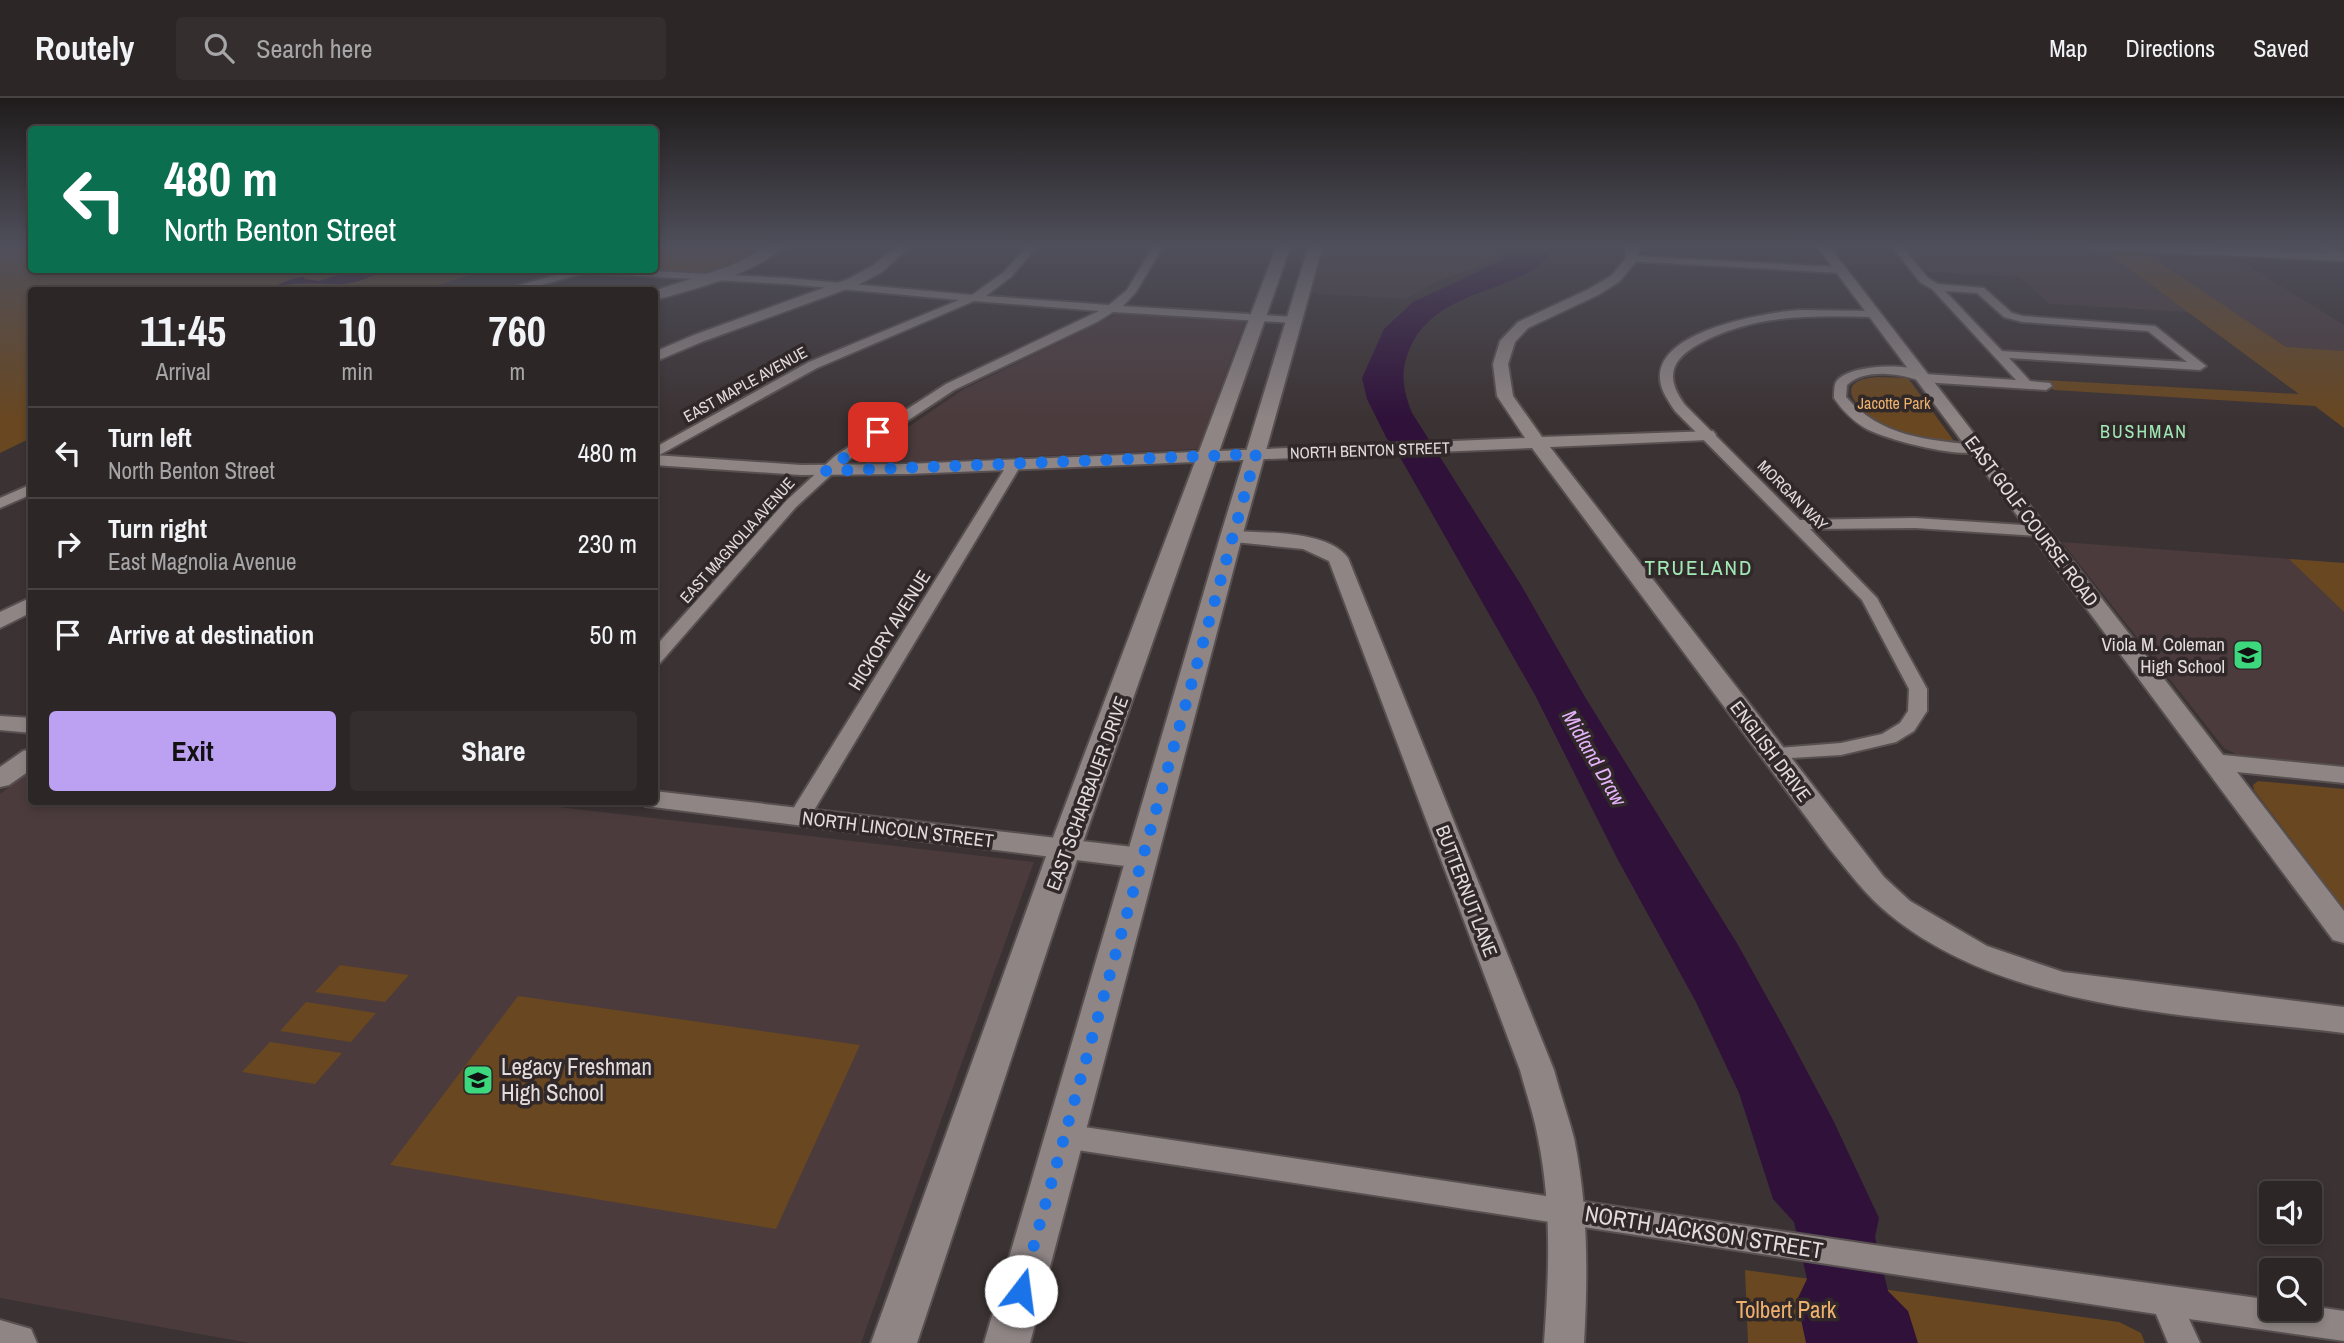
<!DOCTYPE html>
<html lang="en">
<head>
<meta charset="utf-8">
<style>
	body { margin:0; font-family:"Archivo Narrow",sans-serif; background:#342e2e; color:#f1f3f6; height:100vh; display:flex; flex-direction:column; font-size:26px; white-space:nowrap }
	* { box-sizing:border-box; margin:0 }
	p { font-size:23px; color:#a6a5a7 }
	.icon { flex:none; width:38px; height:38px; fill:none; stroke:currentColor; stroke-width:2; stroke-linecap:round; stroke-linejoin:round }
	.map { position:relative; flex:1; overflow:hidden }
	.panel { position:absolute; left:28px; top:189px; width:630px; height:518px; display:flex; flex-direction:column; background:#2c2626; border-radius:7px; box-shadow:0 4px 10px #0003,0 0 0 2px #484343 }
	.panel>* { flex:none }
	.hud { position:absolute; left:28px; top:28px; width:630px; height:147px; border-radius:7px; box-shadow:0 4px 10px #0003,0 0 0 2px #484343; background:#0b6e4f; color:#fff; overflow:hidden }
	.fabs { position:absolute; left:2259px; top:1083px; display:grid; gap:14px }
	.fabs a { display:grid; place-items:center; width:63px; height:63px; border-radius:7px; background:#2c2626; box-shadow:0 4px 10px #0003,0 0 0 2px #484343; font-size:35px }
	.pin { position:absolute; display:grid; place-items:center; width:60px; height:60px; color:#fff; margin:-30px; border-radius:14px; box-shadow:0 4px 10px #0006 }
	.me { position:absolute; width:77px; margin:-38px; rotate:15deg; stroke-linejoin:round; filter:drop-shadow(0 0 5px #0008) }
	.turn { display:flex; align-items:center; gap:24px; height:147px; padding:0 21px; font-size:32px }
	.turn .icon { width:91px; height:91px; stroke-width:2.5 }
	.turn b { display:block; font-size:49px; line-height:60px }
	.eta { display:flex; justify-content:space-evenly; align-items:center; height:119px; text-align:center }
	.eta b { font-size:42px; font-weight:800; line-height:49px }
	.primary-button { display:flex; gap:14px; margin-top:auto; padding:14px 21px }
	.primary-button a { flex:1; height:80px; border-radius:7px; background:#bca0f2; color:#111; font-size:28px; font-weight:800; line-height:80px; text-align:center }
	.primary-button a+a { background:#342e2e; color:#f1f3f6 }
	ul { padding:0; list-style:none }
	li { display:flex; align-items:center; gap:21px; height:91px; padding:0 21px; border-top:2px solid #484343 }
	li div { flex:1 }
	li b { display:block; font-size:26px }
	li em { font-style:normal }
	header { display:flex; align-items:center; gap:42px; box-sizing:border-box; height:98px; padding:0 35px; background:#2c2626; border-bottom:2px solid #484343 }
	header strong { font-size:33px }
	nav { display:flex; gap:38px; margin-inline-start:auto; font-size:24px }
	.search { width:490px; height:63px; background:#342e2e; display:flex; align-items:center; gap:18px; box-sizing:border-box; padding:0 24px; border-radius:7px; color:#a6a5a7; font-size:26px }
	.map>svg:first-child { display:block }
</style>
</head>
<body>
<header>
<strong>Routely</strong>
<div class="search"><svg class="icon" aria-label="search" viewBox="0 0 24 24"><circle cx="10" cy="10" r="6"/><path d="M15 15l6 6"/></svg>Search here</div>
<nav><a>Map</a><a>Directions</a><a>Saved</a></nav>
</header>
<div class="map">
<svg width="2344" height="1245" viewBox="0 0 2344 1245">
	<rect width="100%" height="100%" fill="#3b3233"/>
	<!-- built -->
	<g fill="#4b3b3d">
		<path d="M1321 147H1504L1499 157 1490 164 1440 182 1405 201 1308 195Z"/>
		<path d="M1902 147H1980L2105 153 2188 214 2050 206 2020 179 1928 174Z"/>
		<path d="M2144 154 2235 160 2344 227V253L2286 250Z"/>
		<path d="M1118 216 1245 223 1198 351 854 366 964 291Z"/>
		<path d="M2062 444 2344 465V667L2238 657 2224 650Z"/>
		<path d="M31 673 32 704H515L1034 764 861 1245H249L0 1200V696Z"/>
	</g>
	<!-- green -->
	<g fill="#684721">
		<path d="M0 147H31L32 172H483L425 192H32L31 340 0 355Z"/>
		<path d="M655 147H769L732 168 707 176 618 172H654Z"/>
		<path d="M2105 153 2144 154 2286 249 2344 253V330L2315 308 2054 292 2043 282 2299 296Z"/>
		<path d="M1878 279 1908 280 1954 343C1932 341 1909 340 1888 330 1863 318 1825 282 1878 279Z"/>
		<path d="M2289 461 2344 465V514Z"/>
		<path d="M2258 683 2344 691V811L2254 692 2253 687Z"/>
		<path d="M340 867 409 877 385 904 315 894Z"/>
		<path d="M518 898 860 947 776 1131 390 1067Z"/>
		<path d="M306 904 376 915 351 944 280 933Z"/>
		<path d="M270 944 342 955 315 986 242 974Z"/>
		<path d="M1745 1172 2119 1224 2141 1235 2145 1245H1748Z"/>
	</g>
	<!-- water -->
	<g fill="#2f113a">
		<path d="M1510 147H1555C1532 197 1440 185 1411 248 1399 273 1403 292 1412 315L1521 487 1585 599 1738 847 1784 930 1833 1022 1879 1120 1875 1139 1888 1193 1908 1213 1918 1245H1806L1797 1202 1807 1181 1794 1124 1773 1101 1739 995 1696 904 1617 760 1535 597 1392 345 1387 341 1367 301 1362 280 1384 231 1413 204 1503 162Z"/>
		<path d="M353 172H386C373 177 359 185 344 186 324 187 296 183 278 189V192H262C279 189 286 180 304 179L305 181 319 183Z"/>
	</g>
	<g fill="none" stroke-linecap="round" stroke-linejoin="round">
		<!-- minor casing -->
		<g stroke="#585050" stroke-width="4">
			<g id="minor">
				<path d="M1028 147H1038L1012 178 986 198 1109 207 1127 192 1154 147H1164L1136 194 1123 208 1294 219 1300 222 1294 225 1113 214 1097 224 954 292 845 364 796 409 660 565 654 566V550L786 403 835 358 946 286 1099 213 974 203 817 270 654 360V350L809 264 959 202 787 186 584 175 524 192H509L510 190 573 172H632L787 180 972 197 1004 174Z"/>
				<path d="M1891 147H1901L1928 180 1938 186 1984 190 2012 215 2023 218 2155 228 2206 268 2200 272 2009 260 2030 283 2050 285 2052 288 2046 292 1923 284C1904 276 1865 269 1847 287L1846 299C1881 339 1928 342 1977 347L1984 351C1969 364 1883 341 1865 330 1852 322 1842 312 1834 300 1834 295 1834 288 1836 284 1847 266 1913 264 1925 276L2016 282 1932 191 1920 184ZM1945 193 1977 195 2004 219 2022 224 2148 233 2187 264 2002 253Z"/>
				<path d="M2316 147H2328L2344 156V161H2338Z"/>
				<path d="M1632 158 1841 169 1846 172 1841 175 1628 163 1627 161Z"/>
				<path d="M1798 212 1874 213 1880 216 1874 219C1814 217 1753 216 1699 246 1670 262 1665 280 1685 307L1800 422 1915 420 2039 428 2047 433 2039 438 1915 430 1810 431 1877 500 1927 591V613L1914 633 1896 644 1841 657 1773 661 1766 659 1763 655 1766 651 1841 645 1882 636 1900 625 1908 613 1909 591 1862 502 1675 313C1668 302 1660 292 1660 279 1659 232 1764 215 1798 212Z"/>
				<path d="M1014 363 1021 367 810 719 806 724H792L788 719 1007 367Z"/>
				<path d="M32 386V396L0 410V400Z"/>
				<path d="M1064 1026 1894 1150 2272 1202V1211H2310V1208L2344 1213V1243L2189 1221 2200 1245H2168L2156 1216 1064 1050 1054 1046 1050 1038 1054 1030Z"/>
			</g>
		</g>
		<!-- tertiary casing -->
		<g stroke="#585050" stroke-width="4">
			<g id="tertiary">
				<path d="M771 147H785C758 175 692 192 654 202V193L730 168Z"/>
				<path d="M899 147H912L882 174 858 187 704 243 654 264V254L694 237 848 181 872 168Z"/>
				<path d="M1626 147H1638V161L1620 183 1598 197 1528 230 1515 244 1508 266 1513 298 1542 339 1713 333 1716 337 1713 341 1707 342 1550 349 1884 779 1910 803 1987 848 2063 874 2344 909V935C2197 917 2009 914 1890 817 1866 798 1848 773 1829 750L1532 350 907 376 801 377 654 367V357L801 367 907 366 1525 340 1497 298 1493 266 1500 243 1518 224 1589 191 1611 178 1626 160Z"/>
				<path d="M1816 147H1828L2223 657 2344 669V685L2237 674 2344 813V845L2333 842Z"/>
				<path d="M1231 433C1263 435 1328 432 1348 460L1554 972C1560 995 1568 1017 1574 1040 1588 1107 1588 1176 1584 1245H1544C1549 1177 1552 1108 1538 1040 1534 1017 1526 995 1520 972L1329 463 1303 451 1224 443 1221 439 1224 435Z"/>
				<path d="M32 499V514L0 530V514Z"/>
				<path d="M0 618 32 620V635L0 632Z"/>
				<path d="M32 651V671L9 687 0 689V669L23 653Z"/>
				<path d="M654 693 1141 750 1151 753 1155 760 1151 767 1141 770 645 708 642 704H654Z"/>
				<path d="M0 1222 31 1231 37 1245H0Z"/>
			</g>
		</g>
		<!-- secondary casing -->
		<g stroke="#585050" stroke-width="4">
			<g id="secondary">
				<path d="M1277 147H1291L1081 750 917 1245H871L1049 750Z"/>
				<path d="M1309 147H1323L1242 439 1030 1245H984L1220 439Z"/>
				<path d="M2082 147H2178L2344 155V163L2089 151Z"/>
			</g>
		</g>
		<!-- minor -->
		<use href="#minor" fill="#8f8585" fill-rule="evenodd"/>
		<!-- tertiary -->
		<use href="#tertiary" fill="#8f8585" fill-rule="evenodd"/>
		<!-- secondary -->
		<use href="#secondary" fill="#8f8585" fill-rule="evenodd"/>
	</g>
	<!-- sky -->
	<linearGradient id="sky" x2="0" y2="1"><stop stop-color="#201c1c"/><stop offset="0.46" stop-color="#4f4f5b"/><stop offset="1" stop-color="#4f4f5b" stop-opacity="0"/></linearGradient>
	<rect width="2344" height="321" fill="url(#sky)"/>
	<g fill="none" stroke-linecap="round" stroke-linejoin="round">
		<!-- route -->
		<path stroke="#1a73e8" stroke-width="12" stroke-dasharray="0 21.6" d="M878 334 826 373 1256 356 1021 1193"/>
	</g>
	<!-- icons -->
	<defs>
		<g id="school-square" transform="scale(1.575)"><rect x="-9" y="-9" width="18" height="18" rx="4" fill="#3dd77d" stroke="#302829"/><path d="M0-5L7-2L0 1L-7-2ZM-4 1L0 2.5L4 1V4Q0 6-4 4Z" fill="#111"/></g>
	</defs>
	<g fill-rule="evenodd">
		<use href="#school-square" x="2248" y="557"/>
		<use href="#school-square" x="478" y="982"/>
	</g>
	<g text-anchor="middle" stroke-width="7" stroke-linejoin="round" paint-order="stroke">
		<!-- far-street labels -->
		<g font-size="16" fill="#e2dcdc" stroke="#302829">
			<text transform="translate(745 286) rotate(-29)" y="6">EAST MAPLE AVENUE</text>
			<text transform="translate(1370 352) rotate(-2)" y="6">NORTH BENTON STREET</text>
			<text transform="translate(1793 397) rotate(45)" y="6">MORGAN WAY</text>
			<text transform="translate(737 442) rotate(-48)" y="6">EAST MAGNOLIA AVENUE</text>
		</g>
		<!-- far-park labels -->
		<g font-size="16" fill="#eeb16d" stroke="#302829">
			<text x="1894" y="311">Jacotte Park</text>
		</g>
		<!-- far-neighbourhood labels -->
		<g font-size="18" letter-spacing="2" fill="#a1e8b5" stroke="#302829">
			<text x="2144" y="340">BUSHMAN</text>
		</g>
		<!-- street labels -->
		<g font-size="19" fill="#e2dcdc" stroke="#302829">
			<text transform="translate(2032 423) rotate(53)" y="7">EAST GOLF COURSE ROAD</text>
			<text transform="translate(889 532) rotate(-58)" y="7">HICKORY AVENUE</text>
			<text transform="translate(1771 653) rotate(53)" y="7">ENGLISH DRIVE</text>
			<text transform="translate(1087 695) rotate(-70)" y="7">EAST SCHARBAUER DRIVE</text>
			<text transform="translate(898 731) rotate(7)" y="7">NORTH LINCOLN STREET</text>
			<text transform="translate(1467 793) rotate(69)" y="7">BUTTERNUT LANE</text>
		</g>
		<!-- poi labels -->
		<g font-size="19" fill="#e2dcdc" stroke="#302829" text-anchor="end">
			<text x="2225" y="553">Viola M. Coleman<tspan x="2225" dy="22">High School</tspan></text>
		</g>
		<!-- neighbourhood labels -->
		<g font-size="21" letter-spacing="2" fill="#a1e8b5" stroke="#302829">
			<text x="1699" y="477">TRUELAND</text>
		</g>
		<!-- water labels -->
		<g font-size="21" font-style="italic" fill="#e5b3fa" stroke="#302829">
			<text transform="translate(1594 660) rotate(60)" y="7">Midland Draw</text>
		</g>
		<!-- near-poi labels -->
		<g font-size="23" fill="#e2dcdc" stroke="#302829" text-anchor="start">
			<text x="501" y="977">Legacy Freshman<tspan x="501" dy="26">High School</tspan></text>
		</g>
		<!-- near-street labels -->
		<g font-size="23" fill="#e2dcdc" stroke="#302829">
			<text transform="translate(1704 1134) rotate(9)" y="8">NORTH JACKSON STREET</text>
		</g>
		<!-- near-park labels -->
		<g font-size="23" fill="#eeb16d" stroke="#302829">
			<text x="1786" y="1220">Tolbert Park</text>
		</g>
	</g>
</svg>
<div class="fabs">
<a><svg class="icon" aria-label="sound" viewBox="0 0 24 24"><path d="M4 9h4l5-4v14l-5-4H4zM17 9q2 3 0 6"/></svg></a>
<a><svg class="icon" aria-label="search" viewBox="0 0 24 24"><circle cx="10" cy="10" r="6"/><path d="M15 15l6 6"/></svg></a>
</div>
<div class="pin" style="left:878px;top:334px;background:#d93025"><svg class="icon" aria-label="arrive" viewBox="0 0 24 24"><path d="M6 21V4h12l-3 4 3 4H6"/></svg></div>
<svg class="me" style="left:1021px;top:1193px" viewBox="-20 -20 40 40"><circle r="19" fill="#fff"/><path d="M0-13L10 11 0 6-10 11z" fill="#1a73e8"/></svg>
<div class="hud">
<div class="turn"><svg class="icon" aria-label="left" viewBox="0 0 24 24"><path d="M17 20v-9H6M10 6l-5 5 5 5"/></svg><div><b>480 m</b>North Benton Street</div></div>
</div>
<section class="panel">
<div class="eta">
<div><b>11:45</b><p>Arrival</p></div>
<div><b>10</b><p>min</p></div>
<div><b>760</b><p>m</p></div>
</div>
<ul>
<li><svg class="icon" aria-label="left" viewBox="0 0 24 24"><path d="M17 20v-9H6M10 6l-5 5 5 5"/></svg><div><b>Turn left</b><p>North Benton Street</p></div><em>480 m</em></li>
<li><svg class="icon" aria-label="right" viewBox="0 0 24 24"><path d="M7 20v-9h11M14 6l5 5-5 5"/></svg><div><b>Turn right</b><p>East Magnolia Avenue</p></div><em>230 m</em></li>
<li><svg class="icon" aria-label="arrive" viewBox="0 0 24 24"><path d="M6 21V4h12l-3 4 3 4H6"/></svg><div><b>Arrive at destination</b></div><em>50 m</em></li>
</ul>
<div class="primary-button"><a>Exit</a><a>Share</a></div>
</section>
</div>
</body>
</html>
